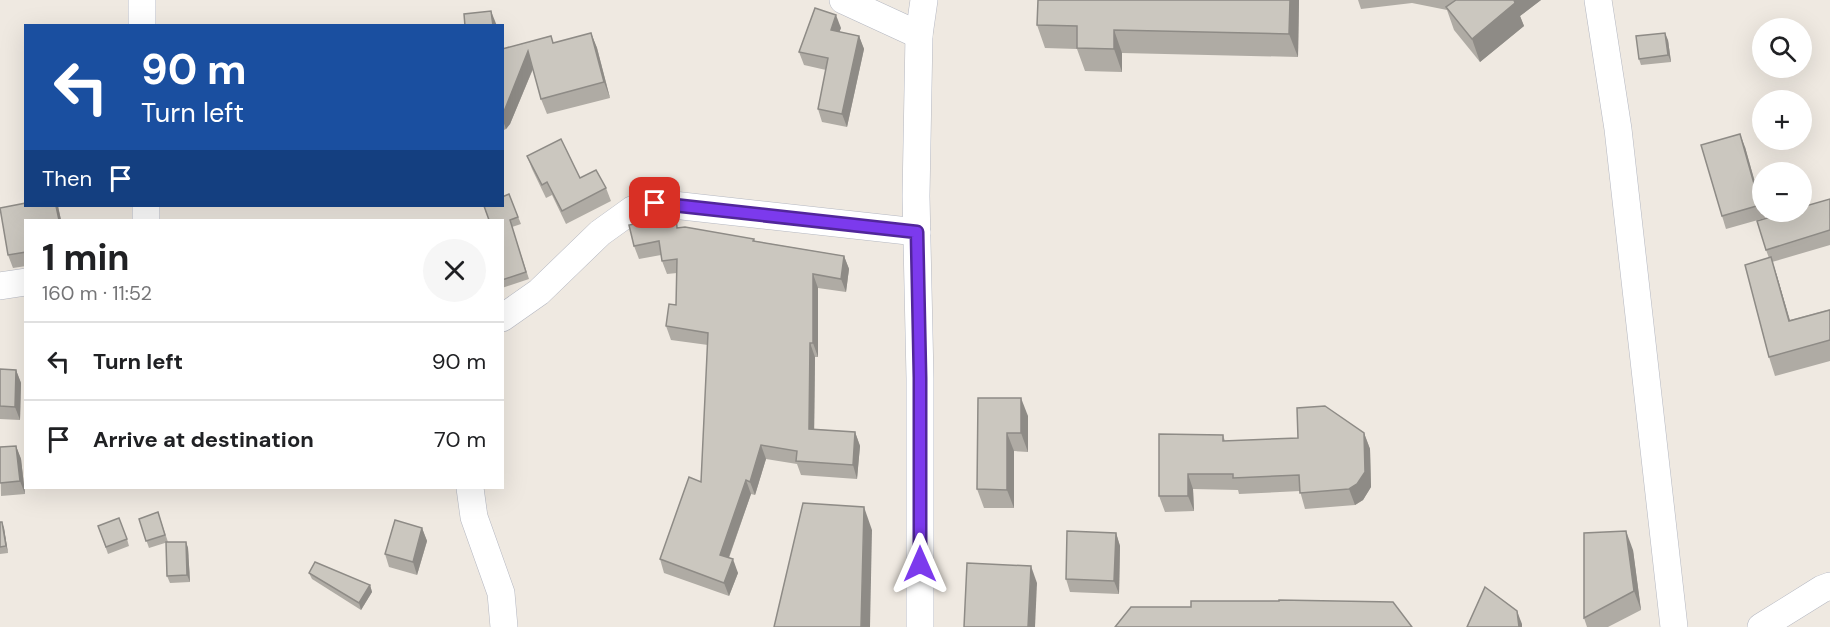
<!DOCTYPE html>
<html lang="en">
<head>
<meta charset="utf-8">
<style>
	body { margin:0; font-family:"DM Sans",sans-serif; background:#f6f6f6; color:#202124; height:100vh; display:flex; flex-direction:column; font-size:22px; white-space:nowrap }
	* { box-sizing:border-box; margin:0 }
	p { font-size:20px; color:#757577 }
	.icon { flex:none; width:33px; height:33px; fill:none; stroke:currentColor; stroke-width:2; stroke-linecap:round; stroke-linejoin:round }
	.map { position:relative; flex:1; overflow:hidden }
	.drawer { position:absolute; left:24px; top:219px; width:480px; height:270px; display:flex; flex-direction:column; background:#fff; border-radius:0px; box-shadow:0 6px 24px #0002 }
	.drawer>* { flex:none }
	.hud { position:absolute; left:24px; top:24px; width:480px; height:183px; border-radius:0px; box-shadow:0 6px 24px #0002; background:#1a4fa0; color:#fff; overflow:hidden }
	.controls { position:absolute; left:1752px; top:18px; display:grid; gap:12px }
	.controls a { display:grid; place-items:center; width:60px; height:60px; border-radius:50%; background:#fff; box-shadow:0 6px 24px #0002; font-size:30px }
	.pin { position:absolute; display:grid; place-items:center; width:51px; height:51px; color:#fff; margin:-26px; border-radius:12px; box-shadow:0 3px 9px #0006 }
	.me { position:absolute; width:66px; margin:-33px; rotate:0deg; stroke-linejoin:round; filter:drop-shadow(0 0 4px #0008) }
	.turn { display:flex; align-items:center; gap:21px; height:126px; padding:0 18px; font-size:27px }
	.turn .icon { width:78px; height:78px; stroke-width:2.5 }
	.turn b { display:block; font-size:42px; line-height:51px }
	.then { display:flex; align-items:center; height:57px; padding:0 18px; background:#0003; gap:12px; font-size:22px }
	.round { display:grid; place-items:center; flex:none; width:63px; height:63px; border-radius:32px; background:#f6f6f6 }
	.headline { display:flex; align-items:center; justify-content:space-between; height:102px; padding:0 18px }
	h1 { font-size:36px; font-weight:700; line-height:45px }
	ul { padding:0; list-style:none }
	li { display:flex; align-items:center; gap:18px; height:78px; padding:0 18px; border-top:2px solid #e0e0e0 }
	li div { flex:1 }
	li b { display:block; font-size:22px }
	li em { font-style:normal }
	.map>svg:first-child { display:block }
</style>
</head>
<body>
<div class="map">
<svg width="1830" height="627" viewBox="0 0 1830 627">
	<rect width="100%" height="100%" fill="#efe9e1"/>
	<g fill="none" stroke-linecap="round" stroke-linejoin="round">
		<!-- minor casing -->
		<g stroke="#b4b7c1" stroke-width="28">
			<g id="minor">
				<path d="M142 0V26"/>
				<path d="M843 0 919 35"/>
				<path d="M1598 0 1618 129 1674 627"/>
				<path d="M146 206V220"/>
				<path d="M0 286 26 282"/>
				<path d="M502 318 539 292 600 233 632 210 655 203 917 232"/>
				<path d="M470 488 474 517 501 593 504 627"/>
				<path d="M920 627V378L916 196 919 35 924 0"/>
				<path d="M1761 627 1822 589 1830 586"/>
			</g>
		</g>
		<!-- minor -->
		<use href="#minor" stroke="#fff" stroke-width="27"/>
	</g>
	<!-- wall -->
	<g fill="#afaba4">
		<path d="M1299 0 1298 57 1122 53V72L1085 71 1077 49 1045 48 1037 25Z"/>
		<path d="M1358 0H1541L1520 16 1524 26 1480 62 1454 30 1447 10 1412 3 1361 9Z"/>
		<path d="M841 28 839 32 859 36 864 49 847 127 822 122 818 109 826 70 804 65 799 52Z"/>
		<path d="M591 33 597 48 610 98 547 114 541 99 533 69 510 124 506 129 502 131V49L554 43Z"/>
		<path d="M1668 40 1671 62 1641 65 1639 59Z"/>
		<path d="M1745 147 1765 218 1726 229 1722 216Z"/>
		<path d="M527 156 606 188 611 201 566 224 552 195 546 198 532 169Z"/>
		<path d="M509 194 521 224 512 227 529 279 502 288V259Z"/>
		<path d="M1830 199V245L1772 262 1777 276 1790 320 1830 309V361L1775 376 1769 357V258L1766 250Z"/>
		<path d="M26 206H58L61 220H26V266L13 268 8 255Z"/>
		<path d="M680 228 754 239 755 241 844 256 849 269 846 292 818 288V357H815L814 429 855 432 860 446 857 479 801 475 797 464 766 459 755 495 751 494 729 558 738 573 729 596 664 573 660 559 701 482 708 345 671 340 666 326 676 305 677 273 667 274 662 261 661 255 639 259 634 246Z"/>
		<path d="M0 369 16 370 21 383 20 420 0 419Z"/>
		<path d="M978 398 1028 416V452L1014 451V508H984L977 489Z"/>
		<path d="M1364 433 1370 449 1371 487 1363 500 1355 505 1305 509 1300 491 1239 494 1238 490 1193 489 1194 511 1165 512 1159 496 1223 435 1225 441 1298 438Z"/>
		<path d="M16 446 21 459 25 494 1 496 0 447Z"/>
		<path d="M158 512 168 542 149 548 139 519Z"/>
		<path d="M0 522 4 528 8 553 0 554Z"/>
		<path d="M98 526 127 539 129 546 108 554Z"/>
		<path d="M422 528 427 541 417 575 389 567 385 554Z"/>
		<path d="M1116 533 1120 546 1119 594 1070 592 1066 579Z"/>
		<path d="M186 542 188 548 190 582 170 583 167 576Z"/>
		<path d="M1633 550 1641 610 1608 627H1587L1584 618Z"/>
		<path d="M309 573 370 585 372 592 361 610 312 579Z"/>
	</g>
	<!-- shaded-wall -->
	<g fill="#8e8b86">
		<path d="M1290 0H1299L1298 57 1289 34Z"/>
		<path d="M1514 0H1541L1520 16 1524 26 1480 62 1472 39Z"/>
		<path d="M491 11 497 26H493Z"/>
		<path d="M836 15 841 28 835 43 831 30Z"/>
		<path d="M1114 30 1122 53V72L1114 49Z"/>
		<path d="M591 33 597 48 610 98 604 82Z"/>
		<path d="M1665 33 1668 40 1671 62 1668 55Z"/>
		<path d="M859 36 864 49 847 127 842 114Z"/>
		<path d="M528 51 534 66 510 124 506 129 502 118V111Z"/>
		<path d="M1740 134 1745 147 1765 218 1760 205Z"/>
		<path d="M56 206H58L59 211 61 220H59Z"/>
		<path d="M844 256 849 269 846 292 841 279Z"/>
		<path d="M1771 257 1777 276 1795 339 1789 321Z"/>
		<path d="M813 274 818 288V357L813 343Z"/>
		<path d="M810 343 815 357 814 443 809 429Z"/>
		<path d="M16 370 21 383 20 420 15 407Z"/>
		<path d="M1021 398 1028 416V452L1021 433Z"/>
		<path d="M855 432 860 446 857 479 853 465Z"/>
		<path d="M1007 433 1014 451V508L1007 490Z"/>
		<path d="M1364 433 1370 449 1371 487 1363 500 1355 505 1349 489Z"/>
		<path d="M761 445 766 459 755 495 750 482Z"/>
		<path d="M16 446 21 459 25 494 20 481Z"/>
		<path d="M1188 474 1193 489 1194 511 1188 496Z"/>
		<path d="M746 480 751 494 725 568 720 555Z"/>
		<path d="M864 507 872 530 870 627H861Z"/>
		<path d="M2 522 4 528 8 553 6 546Z"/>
		<path d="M422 528 427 541 417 575 413 562Z"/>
		<path d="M1626 531 1633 550 1641 610 1634 591Z"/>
		<path d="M1116 533 1120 546 1119 594 1114 581Z"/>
		<path d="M186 542 188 548 190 582 187 575Z"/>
		<path d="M733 559 738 573 729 596 724 583Z"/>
		<path d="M1031 566 1037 583 1035 627H1028Z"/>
		<path d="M370 585 372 592 361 610 359 603Z"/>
		<path d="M1517 611 1522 624V627H1519Z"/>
	</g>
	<!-- building -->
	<g fill="#cbc7bf" stroke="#8e8b86" stroke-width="1.5">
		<path d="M1038 0H1290L1289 34 1114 30V49L1077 48V26L1037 25Z"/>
		<path d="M1456 0H1514L1515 3 1472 39 1446 7Z"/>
		<path d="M815 8 836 15 831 30 859 36 842 114 818 109 828 58 799 52Z"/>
		<path d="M491 11 493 26H465L464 14Z"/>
		<path d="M591 33 604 82 541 99 528 51 505 109 502 111V49L551 36 553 43Z"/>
		<path d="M1665 33 1668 55 1639 59 1636 36Z"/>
		<path d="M1740 134 1760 205 1722 216 1701 145Z"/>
		<path d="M561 139 580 178 596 170 606 188 562 211 547 182 542 185 527 156Z"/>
		<path d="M509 194 518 217 510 220 526 272 502 280V220H489L484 206H502V197Z"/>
		<path d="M1830 199V230L1766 250 1757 221 1788 212H1802V207Z"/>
		<path d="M26 203V206H56L59 220H26V252L8 255 0 208Z"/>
		<path d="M676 216 677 228 685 227 754 239 753 241 844 256 841 279 813 274V343H810L809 429 855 432 853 465 796 461 797 451 761 445 750 482 746 480 720 555 733 559 724 583 660 559 689 477 701 482 708 333 666 326 669 304 676 305 677 259 662 261 659 241 634 246 629 225Z"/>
		<path d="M1771 257 1789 321 1830 310V340L1769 357 1745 265Z"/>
		<path d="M0 369 16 370 15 407 0 406Z"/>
		<path d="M978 398H1021V433H1007V490L977 489Z"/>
		<path d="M1325 406 1364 433 1365 472 1357 484 1349 489 1300 493 1299 475 1233 478V474H1188V496H1159V434L1223 435V441L1298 438 1297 408Z"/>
		<path d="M16 446 20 481 0 483V447Z"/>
		<path d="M803 503 864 507 861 627H774Z"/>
		<path d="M158 512 165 535 146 541 139 519Z"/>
		<path d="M119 518 127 539 106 547 98 526Z"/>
		<path d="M395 520 422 528 413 562 385 554Z"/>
		<path d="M0 522H2L6 546 0 547Z"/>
		<path d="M1067 531 1116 533 1114 581 1066 579Z"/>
		<path d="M1626 531 1634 591 1584 618V533Z"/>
		<path d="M166 542H186L187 575 167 576Z"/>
		<path d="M315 562 370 585 359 603 309 573Z"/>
		<path d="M967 563 1031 566 1028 627H964Z"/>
		<path d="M1485 587 1517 611 1519 627H1467Z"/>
		<path d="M1279 600 1393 602 1412 627H1115L1131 607H1191V601H1279Z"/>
	</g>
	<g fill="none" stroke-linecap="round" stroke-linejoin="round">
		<!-- route casing -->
		<g stroke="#51269a" stroke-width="15">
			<path id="route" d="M655 203 917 232 920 378V564"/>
		</g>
		<!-- route -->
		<use href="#route" stroke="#7c3aed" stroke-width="10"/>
	</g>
</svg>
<div class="controls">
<a><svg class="icon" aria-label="search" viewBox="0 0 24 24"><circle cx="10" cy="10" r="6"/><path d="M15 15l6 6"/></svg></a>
<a>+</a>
<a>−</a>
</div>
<div class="pin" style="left:655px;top:203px;background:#d93025"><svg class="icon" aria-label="arrive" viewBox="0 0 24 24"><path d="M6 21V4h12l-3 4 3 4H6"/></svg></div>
<svg class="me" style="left:920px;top:564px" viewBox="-20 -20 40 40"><path d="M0-17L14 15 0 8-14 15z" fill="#7c3aed" stroke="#fff" stroke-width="4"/></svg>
<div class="hud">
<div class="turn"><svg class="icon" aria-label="left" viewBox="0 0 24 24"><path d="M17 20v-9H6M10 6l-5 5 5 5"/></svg><div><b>90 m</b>Turn left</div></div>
<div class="then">Then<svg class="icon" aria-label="arrive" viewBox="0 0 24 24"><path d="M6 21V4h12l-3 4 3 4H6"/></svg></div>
</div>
<section class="drawer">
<div class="headline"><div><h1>1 min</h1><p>160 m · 11:52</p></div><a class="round"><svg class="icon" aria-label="close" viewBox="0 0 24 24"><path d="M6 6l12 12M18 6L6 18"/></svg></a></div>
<ul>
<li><svg class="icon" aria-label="left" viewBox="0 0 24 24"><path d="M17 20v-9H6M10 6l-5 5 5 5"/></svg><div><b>Turn left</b></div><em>90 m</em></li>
<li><svg class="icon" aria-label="arrive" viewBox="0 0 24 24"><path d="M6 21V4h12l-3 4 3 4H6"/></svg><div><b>Arrive at destination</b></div><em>70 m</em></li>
</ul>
</section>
</div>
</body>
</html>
